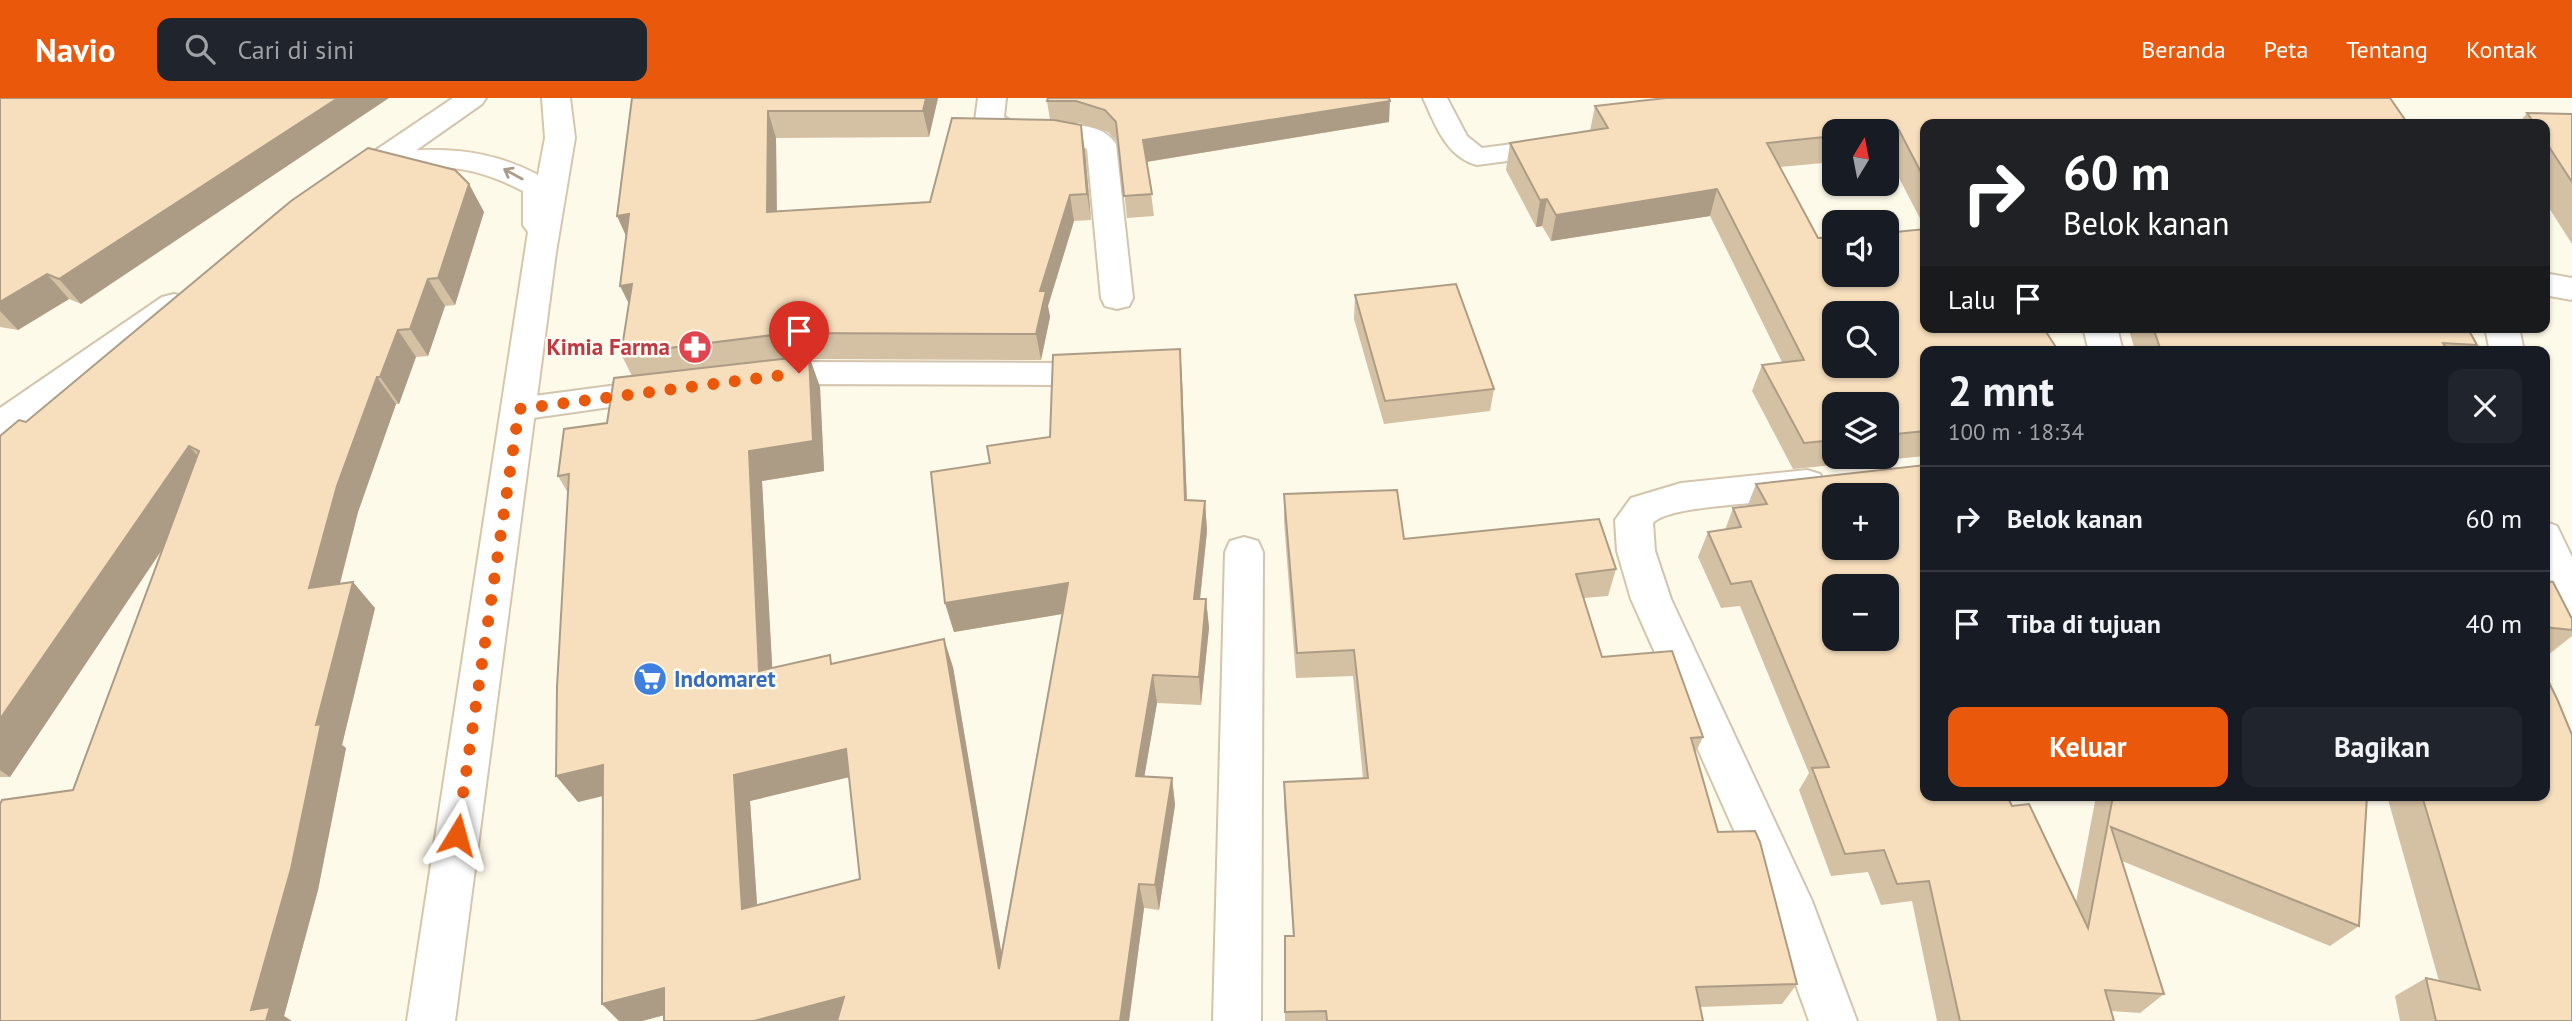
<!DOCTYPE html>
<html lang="id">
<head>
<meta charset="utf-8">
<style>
	body { margin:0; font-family:"PT Sans",sans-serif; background:#20242c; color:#f1f3f6; height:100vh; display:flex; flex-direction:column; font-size:26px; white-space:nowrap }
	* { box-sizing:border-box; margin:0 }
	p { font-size:23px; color:#9ea1a6 }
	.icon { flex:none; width:38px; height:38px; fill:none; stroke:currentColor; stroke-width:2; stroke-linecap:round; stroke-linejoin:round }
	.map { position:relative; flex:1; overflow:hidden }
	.details { position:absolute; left:1920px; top:248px; width:630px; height:455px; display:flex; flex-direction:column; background:#171b24; border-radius:14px; box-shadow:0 2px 5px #0004 }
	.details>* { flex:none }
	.top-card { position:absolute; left:1920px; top:21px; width:630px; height:214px; border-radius:14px; box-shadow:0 2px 5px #0004; background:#202124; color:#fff; overflow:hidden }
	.needle { width:46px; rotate:10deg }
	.tools { position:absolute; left:1822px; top:21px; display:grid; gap:14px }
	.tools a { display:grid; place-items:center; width:77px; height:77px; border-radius:14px; background:#171b24; box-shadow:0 2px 5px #0004; font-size:35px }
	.pin { position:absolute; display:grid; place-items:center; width:60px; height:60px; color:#fff; margin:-72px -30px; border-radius:50% 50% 50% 0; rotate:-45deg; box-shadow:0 0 7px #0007 }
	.pin .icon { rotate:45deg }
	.me { position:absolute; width:77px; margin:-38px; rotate:8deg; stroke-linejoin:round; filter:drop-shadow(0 0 5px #0008) }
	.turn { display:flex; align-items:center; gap:24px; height:147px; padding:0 28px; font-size:32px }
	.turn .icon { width:91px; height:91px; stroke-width:2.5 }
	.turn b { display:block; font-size:49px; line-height:60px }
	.then { display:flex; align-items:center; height:66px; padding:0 28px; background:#0003; gap:14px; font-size:26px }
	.round { display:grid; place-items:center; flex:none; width:74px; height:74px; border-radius:14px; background:#20242c }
	.summary { display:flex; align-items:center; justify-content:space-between; height:119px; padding:0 28px }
	h1 { font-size:42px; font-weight:600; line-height:52px }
	.action { display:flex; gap:14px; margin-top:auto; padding:14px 28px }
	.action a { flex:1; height:80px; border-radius:14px; background:#ea580c; color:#fff; font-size:28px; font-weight:600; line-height:80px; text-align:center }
	.action a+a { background:#20242c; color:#f1f3f6 }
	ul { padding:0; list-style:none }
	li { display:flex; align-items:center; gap:21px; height:105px; padding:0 28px; border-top:2px solid #363941 }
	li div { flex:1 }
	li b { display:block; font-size:26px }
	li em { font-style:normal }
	header { display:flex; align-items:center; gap:42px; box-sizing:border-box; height:98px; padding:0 35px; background:#ea580c; color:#fff }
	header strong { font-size:33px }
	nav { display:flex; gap:38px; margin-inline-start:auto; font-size:24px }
	.search { width:490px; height:63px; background:#20242c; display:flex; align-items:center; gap:18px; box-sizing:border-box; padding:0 24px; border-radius:14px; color:#9ea1a6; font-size:26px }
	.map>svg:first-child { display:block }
</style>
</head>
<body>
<header>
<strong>Navio</strong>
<div class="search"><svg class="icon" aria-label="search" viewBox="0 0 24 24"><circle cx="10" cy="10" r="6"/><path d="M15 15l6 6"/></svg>Cari di sini</div>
<nav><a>Beranda</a><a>Peta</a><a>Tentang</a><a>Kontak</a></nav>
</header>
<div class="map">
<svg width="2572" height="923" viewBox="0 0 2572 923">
	<rect width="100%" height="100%" fill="#fefaea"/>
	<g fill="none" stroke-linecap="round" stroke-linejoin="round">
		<!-- service casing -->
		<g stroke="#d3c4ad" stroke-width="4">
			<g id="service">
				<path d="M1423 0H1447L1467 38 1482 50 1552 41 1561 43 1565 49 1561 55 1552 57 1477 67C1446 59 1435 26 1423 0Z"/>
				<path d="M799 264 1053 265 1064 269 1068 276 1064 283 1053 287 799 286 771 289 760 285 756 278 760 271Z"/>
				<path d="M655 282 666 285 670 293 666 301 519 322 508 319 504 311 508 303 519 300Z"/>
			</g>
		</g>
		<!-- minor casing -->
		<g stroke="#d3c4ad" stroke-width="4">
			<g id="minor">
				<path d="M978 0H1006L1004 19C1035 38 1093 12 1116 46L1133 200 1129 208 1117 211 1105 208 1101 200 1087 51C1052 36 1000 59 975 23Z"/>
				<path d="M2544 175 2572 180V202L2544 197Z"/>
				<path d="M2083 229H2117L2123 254H2089Z"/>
				<path d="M2485 229H2519L2524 254H2490Z"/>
				<path d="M1807 372 1820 376 1825 386 1820 396C1787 406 1670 405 1653 425L1655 453 1671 501 1812 803 1857 923H1809L1766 804 1631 501 1617 453 1615 422 1631 400 1681 385Z"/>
				<path d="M2544 423 2557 428 2572 459V522L2558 517 2544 487Z"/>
				<path d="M1244 439 1258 443 1263 454 1261 923H1213L1225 454 1230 443Z"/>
			</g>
		</g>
		<!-- tertiary casing -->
		<g stroke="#d3c4ad" stroke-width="4">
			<g id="tertiary">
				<path d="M453 0H486L482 6 361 91 350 94 339 91 335 84 339 77Z"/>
				<path d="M174 196 186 199 191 207 186 215 13 337 0 341V310L162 199Z"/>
			</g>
		</g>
		<!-- secondary casing -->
		<g stroke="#d7c6ab" stroke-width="4">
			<path id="secondary" d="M542 0H570L575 40 556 154 455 923H407L528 134 523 127V93C490 76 460 67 422 69 404 70 385 75 367 71L363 64 367 57 378 55C436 49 485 49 538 77L545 40Z"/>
		</g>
		<!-- service -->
		<use href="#service" fill="#fff" fill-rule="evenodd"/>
		<!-- minor -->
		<use href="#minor" fill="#fff" fill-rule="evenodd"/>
		<!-- tertiary -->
		<use href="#tertiary" fill="#fff" fill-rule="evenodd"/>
		<!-- secondary -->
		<use href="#secondary" fill="#fff" fill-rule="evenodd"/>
	</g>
	<!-- wall -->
	<g fill="#d4c0a3" fill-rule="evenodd">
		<path d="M0 0 81 206 69 201 18 232 0 229Z"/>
		<path d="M632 0H938L929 39 776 40 777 113 930 104 1050 22 1047 3 1048 0 1389 24 1147 64 1154 118 1127 120 1119 46 1108 34 1079 25H1071L1085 53 1091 122 1074 123 1048 208 1050 219 1041 262 810 261 820 289 824 373 762 383 772 570 834 565 953 569 1001 855 1062 516 954 534 945 505 990 365 1050 339 1180 251 1182 281 1187 402 1205 403 1207 433 1200 501H1206L1209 530 1201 607 1157 605 1144 678 1172 680 1175 707 1159 812 1144 810 1129 923 664 917 642 923H619L602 906 603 698 578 704 568 395 558 378 607 325 632 278 621 256 629 206 626 138 617 118ZM849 679 860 781 757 808 750 703Z"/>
		<path d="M1595 8 1925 26V130L1888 59H1886V33H1834V64L1780 69 1818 140 1925 254V358L1793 371 1752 293 1762 267 1782 264 1710 118 1551 143 1542 128 1536 129 1506 72 1510 45 1590 33ZM1834 306H1886V359H1834Z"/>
		<path d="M2527 15 2572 16V146L2544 102V26H2518Z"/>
		<path d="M469 86 484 114 455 207 445 208 428 258 416 259 399 306H396L358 414 340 486 375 510 342 647 346 650 318 792 284 918 0 923 73 692 164 449 10 679H0V338Z"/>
		<path d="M1355 197 1494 291 1490 313 1384 326 1354 221Z"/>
		<path d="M2128 229H2467L2477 247 2471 254H2105L2135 252Z"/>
		<path d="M1756 386 1925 698 2012 708 2076 804 2096 698H2367L2359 828 2330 848 2122 763 2164 896 2140 915 2111 913 2114 923H1937L1912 803 1881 807 1868 774 1831 778 1799 692 1809 675 1740 508 1721 510 1698 459 1708 434 1725 432 1733 410 1747 409Z"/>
		<path d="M1284 396 1404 441 1616 471 1608 498 1584 500 1602 559 1703 639 1695 656 1718 734 1797 886 1782 906 1700 909 1703 923H1285V838H1293L1284 707V684L1363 680 1353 578 1296 580 1284 423Z"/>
		<path d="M2544 483 2572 521V538L2548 557H2544Z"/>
		<path d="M2387 698H2544L2572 923H2400L2395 898 2426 880 2439 883Z"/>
	</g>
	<!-- shaded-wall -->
	<g fill="#ad9c85">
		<path d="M338 0H389L81 206 59 181Z"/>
		<path d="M926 0H938L929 39 923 13Z"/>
		<path d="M1390 3 1389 24 1145 64 1143 42Z"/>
		<path d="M768 13 776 40 777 140 767 114Z"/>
		<path d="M1081 27 1085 53 1091 122 1087 96Z"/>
		<path d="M469 86 484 114 455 207 438 180Z"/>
		<path d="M1717 91 1710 118 1551 143 1556 117Z"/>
		<path d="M1070 97 1074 123 1048 208 1050 219 1041 262 1036 236 1040 193Z"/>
		<path d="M1547 101 1542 128 1536 129 1540 102Z"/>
		<path d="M629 116V144L617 118Z"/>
		<path d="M47 176 69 201 18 232 0 213V204Z"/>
		<path d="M428 181 445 208 428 258 410 231Z"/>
		<path d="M632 186 633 214 620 188Z"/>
		<path d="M398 232 416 259 399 306 380 279Z"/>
		<path d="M1180 251 1182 281 1188 432 1185 402Z"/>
		<path d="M809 258 820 289 824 373 762 383 774 601 759 573 749 353Z"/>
		<path d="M377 279 396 306 358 414 332 516 309 490 337 388Z"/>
		<path d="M189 348 213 375 10 679 0 672V621Z"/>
		<path d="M1205 403 1207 433 1197 530 1194 501Z"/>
		<path d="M353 484 375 510 342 647 346 650 318 792 284 918 292 923H266L251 912 316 627Z"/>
		<path d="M1068 485 1074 514 954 534 945 505Z"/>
		<path d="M1206 501 1209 530 1201 607 1199 579Z"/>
		<path d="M944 541 953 569 1008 893 999 871Z"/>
		<path d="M1153 577 1157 605 1140 704 1136 678Z"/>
		<path d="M846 651 858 677 750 703 759 835 742 811 734 677Z"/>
		<path d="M603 667 623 693 578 704 556 678Z"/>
		<path d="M1172 680 1175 707 1159 812 1155 787Z"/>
		<path d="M1139 786 1144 810 1129 923H1120Z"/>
		<path d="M664 890 684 912 642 923H619L602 906Z"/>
		<path d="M844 899 851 923H754Z"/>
	</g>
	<!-- building -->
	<g fill="#f7dfbe" stroke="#ad9c85" stroke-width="2" fill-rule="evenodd">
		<path d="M0 0H338L59 181 47 176 0 204Z"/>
		<path d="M632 0H926L923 13H768L767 114 930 104 952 20 1054 22 1081 27 1087 96 1070 97 1040 193H1046L1036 236 789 235 621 256 632 186 620 188 629 116 617 118Z"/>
		<path d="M1048 0H1389L1390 3 1143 42 1152 96 1124 98 1116 24 1105 12 1076 3H1047Z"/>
		<path d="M1666 0H2390L2408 26H1925V82L1899 32 1886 33H1834V38L1767 45 1818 140 1834 139V177H1886V135L1925 131V229H2043L2059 254H1925V333L1886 337V306H1834V342L1804 345 1762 267 1804 262 1717 91 1556 117 1547 101 1540 102 1510 45 1608 30 1595 8ZM1834 215H1886V268H1834Z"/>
		<path d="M2527 15 2572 16V84L2544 41V26H2535Z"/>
		<path d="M368 50 455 72 469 86 438 180 428 181 410 231 398 232 380 279H377L337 388 309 490 353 484 316 627 321 626 291 771 251 912 270 909 266 923H0V706L2 702 73 692 199 353 189 348 0 621V338L19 322 26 324 291 103Z"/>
		<path d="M1456 186 1494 291 1385 303 1355 197Z"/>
		<path d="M2153 229H2467L2477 247 2443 245 2448 254H2105L2160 250Z"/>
		<path d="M1180 251 1185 402 1205 403 1194 501H1206L1199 579 1153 577 1136 678 1172 680 1155 787 1139 786 1120 923H837L844 899 754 923H664V890L602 906 603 667 556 678 557 589 569 376 558 378 564 331 607 325 614 280 809 258 813 343 749 353 759 573 830 557 831 566 944 541 999 871 1068 485 945 505 931 374 990 365 987 348 1050 339 1053 257ZM846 651 860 781 742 811 734 677Z"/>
		<path d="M1925 367V698H2007L2012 708 2029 706 2088 830 2113 698H2367L2359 828 2111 729 2164 896 2105 892 2114 923H1960L1929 783 1897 786 1884 752 1845 756 1812 670 1829 669 1751 483 1731 486 1708 434 1741 429 1733 410 1767 406 1756 386ZM1834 397H1886V450H1834ZM1834 488H1886V541H1834Z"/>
		<path d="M1397 392 1404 441 1599 421 1616 471 1576 476 1602 559 1672 553 1703 639 1691 640 1718 734 1755 733 1760 744 1797 886 1696 889 1703 923H1327L1326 913 1285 914V838H1294L1284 684 1368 680 1354 552 1297 555 1284 396Z"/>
		<path d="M2544 483 2553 484 2572 521V532L2544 529Z"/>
		<path d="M2544 574 2558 603 2572 637V923H2436L2426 880 2480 892 2422 698H2544Z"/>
	</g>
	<!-- one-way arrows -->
	<defs><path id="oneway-shaft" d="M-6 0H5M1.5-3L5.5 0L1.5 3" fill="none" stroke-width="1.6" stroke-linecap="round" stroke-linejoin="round" transform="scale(1.75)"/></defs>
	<use stroke="#ab9b89" href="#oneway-shaft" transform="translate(513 76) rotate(-151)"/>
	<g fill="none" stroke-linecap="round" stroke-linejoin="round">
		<!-- route -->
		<path stroke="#ea580c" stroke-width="12" stroke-dasharray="0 21.6" d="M457 737 519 311 799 275"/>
	</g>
	<!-- icons -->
	<defs>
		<g id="pharmacy-disc" transform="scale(1.75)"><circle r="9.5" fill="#e0444e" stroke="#fffcf3"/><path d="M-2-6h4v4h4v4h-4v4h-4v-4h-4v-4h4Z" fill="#fff"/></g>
		<g id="supermarket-disc" transform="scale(1.75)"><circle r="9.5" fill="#3f7fe0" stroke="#fffcf3"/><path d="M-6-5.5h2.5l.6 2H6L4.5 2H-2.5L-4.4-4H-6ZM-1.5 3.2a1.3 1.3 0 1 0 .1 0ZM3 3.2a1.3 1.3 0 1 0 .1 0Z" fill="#fff"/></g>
	</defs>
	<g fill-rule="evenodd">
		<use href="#pharmacy-disc" x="695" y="249"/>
		<use href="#supermarket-disc" x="650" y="581"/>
	</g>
	<g text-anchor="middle" stroke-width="5" stroke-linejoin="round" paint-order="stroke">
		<!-- health labels -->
		<g font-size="23" font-weight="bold" fill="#be3a42" stroke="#fffcf3" text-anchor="end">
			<text x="670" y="257">Kimia Farma</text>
		</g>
		<!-- shop labels -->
		<g font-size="23" font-weight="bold" fill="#366cbe" stroke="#fffcf3" text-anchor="start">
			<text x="674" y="589">Indomaret</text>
		</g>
	</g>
</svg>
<div class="tools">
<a><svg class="needle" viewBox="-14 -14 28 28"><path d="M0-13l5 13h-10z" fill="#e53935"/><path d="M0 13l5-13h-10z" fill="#9ea1a6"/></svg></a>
<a><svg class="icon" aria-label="sound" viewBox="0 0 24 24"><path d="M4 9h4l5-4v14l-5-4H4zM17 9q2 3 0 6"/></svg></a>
<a><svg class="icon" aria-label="search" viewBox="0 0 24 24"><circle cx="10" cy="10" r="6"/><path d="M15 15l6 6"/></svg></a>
<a><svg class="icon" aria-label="layers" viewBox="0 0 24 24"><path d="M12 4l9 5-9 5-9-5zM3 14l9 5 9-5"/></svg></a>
<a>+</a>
<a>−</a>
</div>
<div class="pin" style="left:799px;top:275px;background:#d93025"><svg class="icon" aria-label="arrive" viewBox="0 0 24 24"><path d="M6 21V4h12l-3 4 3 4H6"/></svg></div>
<svg class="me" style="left:457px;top:737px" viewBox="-20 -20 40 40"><path d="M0-17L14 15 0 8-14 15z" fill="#ea580c" stroke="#fff" stroke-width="4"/></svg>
<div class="top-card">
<div class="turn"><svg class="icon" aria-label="right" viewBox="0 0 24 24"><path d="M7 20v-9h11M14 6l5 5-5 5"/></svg><div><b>60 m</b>Belok kanan</div></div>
<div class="then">Lalu<svg class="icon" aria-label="arrive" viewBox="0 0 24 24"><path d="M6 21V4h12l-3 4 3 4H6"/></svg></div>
</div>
<section class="details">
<div class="summary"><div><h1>2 mnt</h1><p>100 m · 18:34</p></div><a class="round"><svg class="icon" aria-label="close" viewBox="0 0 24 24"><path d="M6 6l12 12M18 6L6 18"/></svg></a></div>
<ul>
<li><svg class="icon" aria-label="right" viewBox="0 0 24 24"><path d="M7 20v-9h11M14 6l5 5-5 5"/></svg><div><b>Belok kanan</b></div><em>60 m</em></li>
<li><svg class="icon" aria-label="arrive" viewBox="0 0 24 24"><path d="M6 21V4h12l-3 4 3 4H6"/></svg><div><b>Tiba di tujuan</b></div><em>40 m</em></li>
</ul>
<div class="action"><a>Keluar</a><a>Bagikan</a></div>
</section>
</div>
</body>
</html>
